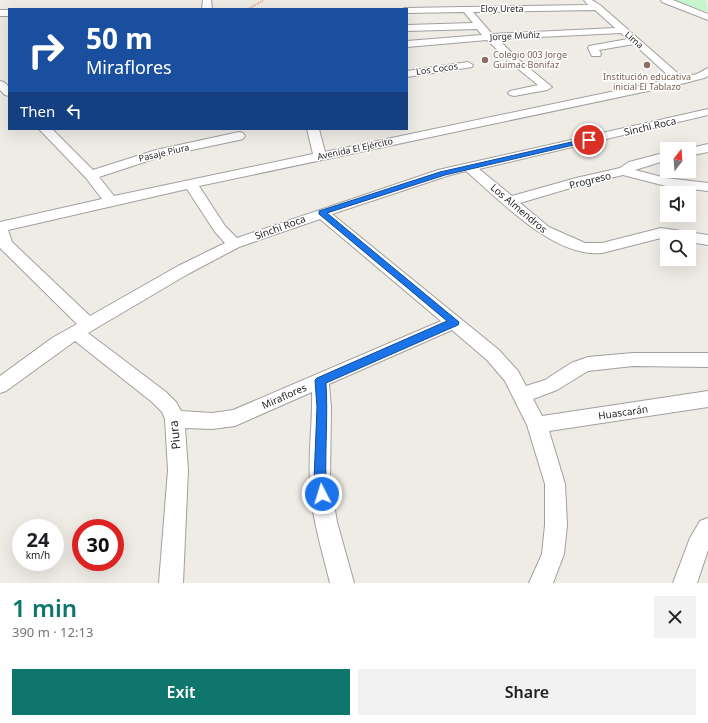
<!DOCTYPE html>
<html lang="en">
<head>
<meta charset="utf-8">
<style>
	body { margin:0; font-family:"Noto Sans",sans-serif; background:#f2f2f2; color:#202124; height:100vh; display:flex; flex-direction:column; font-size:15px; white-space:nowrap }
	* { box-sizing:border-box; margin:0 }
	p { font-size:13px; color:#757577 }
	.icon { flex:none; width:22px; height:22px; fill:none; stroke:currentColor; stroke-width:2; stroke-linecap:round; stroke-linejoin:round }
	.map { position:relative; height:583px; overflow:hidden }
	.sheet { display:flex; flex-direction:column; background:#fff; flex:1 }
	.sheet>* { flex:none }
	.hud { position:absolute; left:8px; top:8px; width:400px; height:122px; border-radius:0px; box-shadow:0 4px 16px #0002; background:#1a4fa0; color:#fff; overflow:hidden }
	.needle { width:26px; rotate:17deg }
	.controls { position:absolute; left:660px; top:142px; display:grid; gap:8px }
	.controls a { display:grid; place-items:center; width:36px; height:36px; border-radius:0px; background:#fff; box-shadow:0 4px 16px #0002; font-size:20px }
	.speed { position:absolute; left:12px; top:519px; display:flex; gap:8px; font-size:20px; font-weight:700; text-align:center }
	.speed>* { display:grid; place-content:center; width:52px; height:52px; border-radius:50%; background:#fff; box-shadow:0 4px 16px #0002; line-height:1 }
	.speed small { font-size:10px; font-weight:400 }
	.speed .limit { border:6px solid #d22; background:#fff; color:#111 }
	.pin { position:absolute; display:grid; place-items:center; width:34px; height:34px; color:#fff; margin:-17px; border:2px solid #fff; border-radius:50%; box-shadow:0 1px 4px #0007 }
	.me { position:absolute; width:44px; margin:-22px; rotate:355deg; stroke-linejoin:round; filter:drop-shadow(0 0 3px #0008) }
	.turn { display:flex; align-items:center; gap:14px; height:84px; padding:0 12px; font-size:18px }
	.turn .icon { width:52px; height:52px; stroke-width:2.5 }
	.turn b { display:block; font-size:28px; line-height:34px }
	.then { display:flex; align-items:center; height:38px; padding:0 12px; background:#0003; gap:8px; font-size:15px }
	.round { display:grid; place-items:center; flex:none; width:42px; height:42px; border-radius:0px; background:#f2f2f2 }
	.summary { display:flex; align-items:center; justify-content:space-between; height:68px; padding:0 12px }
	h1 { font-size:24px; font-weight:600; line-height:30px; color:#0f766e }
	.action { display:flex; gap:8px; margin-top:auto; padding:8px 12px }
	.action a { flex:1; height:46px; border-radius:0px; background:#0f766e; color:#fff; font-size:16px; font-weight:600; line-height:46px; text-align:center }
	.action a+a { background:#f2f2f2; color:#202124 }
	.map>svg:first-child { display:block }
</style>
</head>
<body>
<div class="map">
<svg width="708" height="583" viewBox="0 0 708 583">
	<rect width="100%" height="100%" fill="#efece6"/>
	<!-- park -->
	<path fill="#c7f5cd" d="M672 0H706L708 11 705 12Z"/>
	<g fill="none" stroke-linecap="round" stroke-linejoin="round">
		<!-- minor casing -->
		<g stroke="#a0a0a0" stroke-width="2">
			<g id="minor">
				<path d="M203 0H211L212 9H202Z"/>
				<path d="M584 0H592L600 5 682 77 697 74 708 68V76L704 78 681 84 199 186 225 226 237 238 438 170 708 109V115L479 169 512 196 576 178 620 168 629 162 667 152V160L635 170 666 178 708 183V191L666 186 623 175 584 184 520 203 549 227 585 243H602L661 228 708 235V245L689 242V237H667V238H661L602 253C554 258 501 201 466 171L447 176 332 214 499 350 518 371 526 386 545 380 571 363 588 357 633 353H708V367L633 366 588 371 557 390 533 399 542 416 708 391V407L549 431 565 484 567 525 564 554 553 583H529L542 554 545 525V484L527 425 505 381 487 360 452 330 329 384 331 407 330 481 337 522 354 583H330C322 550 311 516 310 481 308 452 313 422 312 392L235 426 212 429 185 428 188 470 183 583H159L168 470 165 419 162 412 152 402 75 341 6 391 0 393V376L52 338 77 324 0 248V222L102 199 86 178 39 129H52L93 170 156 150 239 132 243 133 245 136 243 139 239 140 163 156 99 177 114 196 313 154 307 129H319L325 152 672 79 634 44 599 50 601 54 600 56H592L588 48 589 46 628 39 621 33 498 39 518 59 552 87 547 90 514 96 510 95 508 93 510 91 538 85 511 63 487 40 407 47V41L482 35 477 29 407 31V25L473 23 464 12 407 13V9L404 8 588 5ZM595 10 615 28 492 34 473 12ZM187 189 215 232 225 243 178 266 90 316 12 242 8 230ZM320 219 441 321 233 410 212 413 181 411 176 402 166 392 88 333 188 274 239 247Z"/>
				<path d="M661 0H673L708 14V20L662 2Z"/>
				<rect x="0" y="10" width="9" height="6"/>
				<path d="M468 62 473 65 472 67 407 77V71Z"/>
				<path d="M0 81 4 82 9 87V96L5 95 0 90Z"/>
				<path d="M708 144V152L689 156V149H686Z"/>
				<path d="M708 518V550L697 583H673L690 538 700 521Z"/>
			</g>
		</g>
		<!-- path -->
		<path stroke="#ed8c78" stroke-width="1.5" stroke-dasharray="1 1" stroke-linecap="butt" d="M248 9 264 0"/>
		<!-- minor -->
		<use href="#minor" fill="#fff" fill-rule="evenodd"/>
	</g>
	<!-- route -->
	<path fill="#1a73e8" stroke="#114b97" d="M589 138 592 140 591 141 445 175 327 213 459 322 458 325 326 383C328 415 325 448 326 480 326 487 329 492 327 498L322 500 318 498 314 481 317 407 315 380 317 378 447 321 319 214V211L440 172Z"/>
	<!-- markers -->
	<g fill="#8d6e63" stroke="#fff" stroke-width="1.5">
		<circle cx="485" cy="60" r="4"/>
		<circle cx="647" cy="65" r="4"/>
	</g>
	<g text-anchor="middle" stroke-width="3" stroke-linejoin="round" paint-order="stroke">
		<!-- far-street labels -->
		<g font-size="9" fill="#1f1f1f" stroke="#fff">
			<text x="502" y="12">Eloy Ureta</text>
			<text transform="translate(515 36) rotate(-3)" y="3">Jorge Muñiz</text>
			<text transform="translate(634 40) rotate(41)" y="3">Lima</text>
			<text transform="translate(437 69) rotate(-8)" y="3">Los Cocos</text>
			<text transform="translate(355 149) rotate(-12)" y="3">Avenida El Ejército</text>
			<text transform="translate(164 153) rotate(-13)" y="3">Pasaje Piura</text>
		</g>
		<!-- far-education labels -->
		<g font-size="9" fill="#785e54" stroke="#fff" text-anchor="start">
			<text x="493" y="58">Colegio 003 Jorge<tspan x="493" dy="10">Guimac Bonifaz</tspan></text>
			<text x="647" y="80" text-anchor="middle">Institución educativa<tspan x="647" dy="10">inicial El Tablazo</tspan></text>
		</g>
		<!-- street labels -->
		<g font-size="10" fill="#1f1f1f" stroke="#fff">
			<text transform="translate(650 126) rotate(-13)" y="4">Sinchi Roca</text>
			<text transform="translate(590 180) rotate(-14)" y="4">Progreso</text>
			<text transform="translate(519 208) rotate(40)" y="4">Los Almendros</text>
			<text transform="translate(280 227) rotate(-20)" y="4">Sinchi Roca</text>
			<text transform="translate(284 396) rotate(-24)" y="4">Miraflores</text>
			<text transform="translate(623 412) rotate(-8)" y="4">Huascarán</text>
		</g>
		<!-- near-street labels -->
		<g font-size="12" fill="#1f1f1f" stroke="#fff">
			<text transform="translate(175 435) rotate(-96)" y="4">Piura</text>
		</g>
	</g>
</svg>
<div class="controls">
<a><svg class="needle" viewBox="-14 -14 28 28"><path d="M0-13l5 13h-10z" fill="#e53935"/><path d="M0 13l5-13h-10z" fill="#757577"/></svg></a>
<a><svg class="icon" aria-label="sound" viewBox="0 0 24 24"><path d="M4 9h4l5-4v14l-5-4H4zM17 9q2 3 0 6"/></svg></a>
<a><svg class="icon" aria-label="search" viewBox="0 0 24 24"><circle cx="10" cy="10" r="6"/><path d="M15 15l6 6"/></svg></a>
</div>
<div class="speed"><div>24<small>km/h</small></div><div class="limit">30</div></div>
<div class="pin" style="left:589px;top:140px;background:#d93025"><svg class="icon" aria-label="arrive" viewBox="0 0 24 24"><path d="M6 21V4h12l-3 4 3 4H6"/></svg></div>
<svg class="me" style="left:322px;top:494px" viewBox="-20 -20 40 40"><circle r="17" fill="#1a73e8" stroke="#fff" stroke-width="3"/><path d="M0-11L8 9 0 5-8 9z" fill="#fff"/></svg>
<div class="hud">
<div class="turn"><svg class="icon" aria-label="right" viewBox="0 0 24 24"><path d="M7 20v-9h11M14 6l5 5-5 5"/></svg><div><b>50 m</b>Miraflores</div></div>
<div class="then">Then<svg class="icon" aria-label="left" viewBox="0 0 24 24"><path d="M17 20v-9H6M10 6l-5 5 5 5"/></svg></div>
</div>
</div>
<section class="sheet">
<div class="summary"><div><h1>1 min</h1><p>390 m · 12:13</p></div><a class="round"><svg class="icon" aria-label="close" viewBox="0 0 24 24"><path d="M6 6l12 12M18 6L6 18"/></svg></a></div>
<div class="action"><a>Exit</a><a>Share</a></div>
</section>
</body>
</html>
